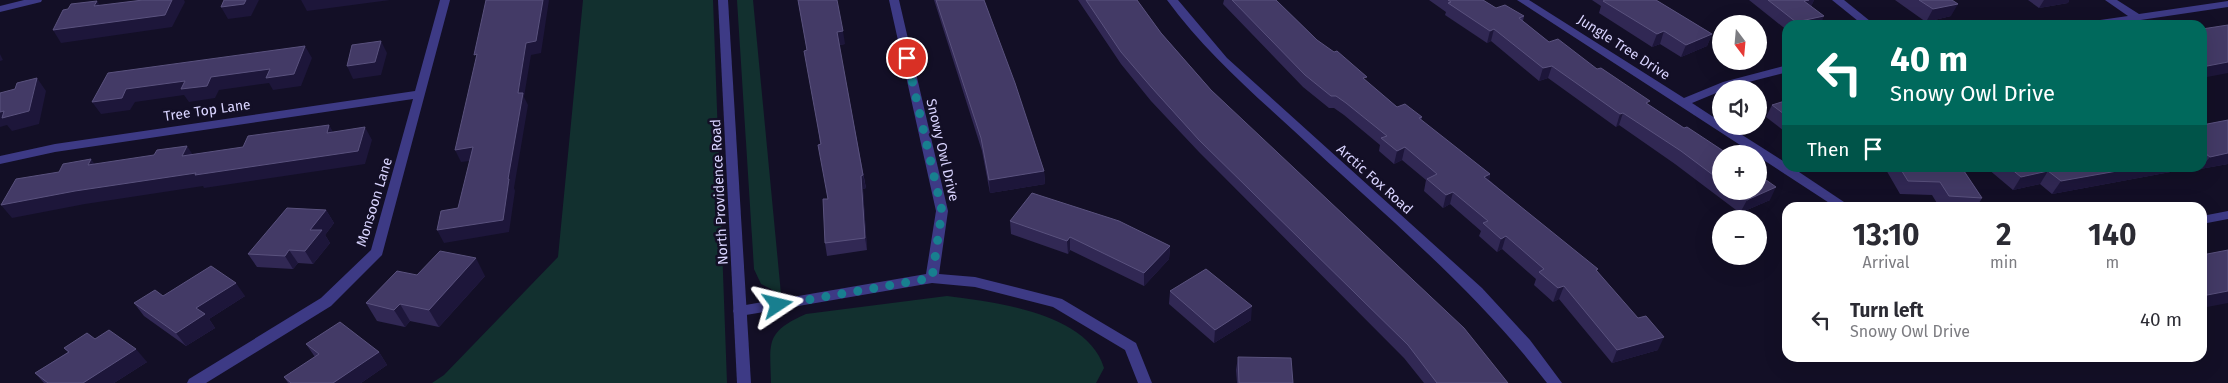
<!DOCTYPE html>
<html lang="en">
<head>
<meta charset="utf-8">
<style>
	body { margin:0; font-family:"Fira Sans",sans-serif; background:#f2f2f3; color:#2b2b33; height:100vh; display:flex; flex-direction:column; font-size:19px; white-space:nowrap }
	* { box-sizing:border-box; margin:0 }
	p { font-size:16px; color:#7c7c81 }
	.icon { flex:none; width:28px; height:28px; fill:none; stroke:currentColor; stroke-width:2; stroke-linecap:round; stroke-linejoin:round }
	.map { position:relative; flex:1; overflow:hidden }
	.side { position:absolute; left:1782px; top:202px; width:425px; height:160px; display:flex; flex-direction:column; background:#fff; border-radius:15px; box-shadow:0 5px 20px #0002 }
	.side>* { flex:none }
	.banner { position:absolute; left:1782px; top:20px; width:425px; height:152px; border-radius:15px; box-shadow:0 5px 20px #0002; background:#00695c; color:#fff; overflow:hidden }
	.needle { width:32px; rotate:164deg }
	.controls { position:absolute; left:1712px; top:15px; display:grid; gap:10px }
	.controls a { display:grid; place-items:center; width:55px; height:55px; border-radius:50%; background:#fff; box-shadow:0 5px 20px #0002; font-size:25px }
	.pin { position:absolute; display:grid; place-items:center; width:42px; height:42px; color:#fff; margin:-21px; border:2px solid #fff; border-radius:50%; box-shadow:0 1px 5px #0007 }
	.me { position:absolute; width:55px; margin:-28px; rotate:80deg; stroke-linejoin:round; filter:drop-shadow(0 0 4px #0008) }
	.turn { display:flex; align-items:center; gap:18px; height:105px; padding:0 25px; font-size:22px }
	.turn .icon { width:65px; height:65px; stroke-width:2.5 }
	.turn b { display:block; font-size:35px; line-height:42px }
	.then { display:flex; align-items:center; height:48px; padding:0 25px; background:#0003; gap:10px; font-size:19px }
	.eta { display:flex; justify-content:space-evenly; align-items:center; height:85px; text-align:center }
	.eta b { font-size:30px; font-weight:700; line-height:35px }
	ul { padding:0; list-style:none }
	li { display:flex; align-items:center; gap:15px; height:65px; padding:0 25px }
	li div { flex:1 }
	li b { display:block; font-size:19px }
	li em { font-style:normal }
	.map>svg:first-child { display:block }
</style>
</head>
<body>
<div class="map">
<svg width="2228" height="383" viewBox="0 0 2228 383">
	<rect width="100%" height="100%" fill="#130f26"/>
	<!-- green -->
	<g fill="#12302f">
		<path d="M583 0H713L727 383H432L444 375 558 257Z"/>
		<path d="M737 0H753L781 294 761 284 754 269Z"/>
		<path d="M947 296C994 302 1088 313 1104 368L1096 383H771C770 342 765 332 806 314Z"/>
	</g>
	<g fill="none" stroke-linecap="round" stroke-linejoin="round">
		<!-- minor -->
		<g fill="#3d3a85" fill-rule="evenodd">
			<path d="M24 0H42L41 2 0 12V6Z"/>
			<path d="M440 0H450L382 255 331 306 206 383H187L189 379 321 298 371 250 413 99 55 152 0 164V156L55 144 415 91Z"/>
			<path d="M889 0H899L948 211 939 274 975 277 1062 299 1136 343 1152 383H1138L1125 350 1053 307 975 287 932 283 740 316 735 315 733 311 735 307 740 306 926 274 936 211Z"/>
			<path d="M1167 0H1178L1227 58 1482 288 1530 340 1562 383H1547C1474 288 1380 211 1293 130 1248 89 1203 49 1167 0Z"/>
			<path d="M1517 0H1529L1684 98 1723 82 1788 65V72L1721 89V91L1692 103 1721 122V126H1728L1788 164V168H1793L1853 208H1837L1759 157V154H1754Z"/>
			<path d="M1832 0H1844L1875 25H1863Z"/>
			<path d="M2105 0H2117L2139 14 2228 1V7L2107 25H2081L2086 22 2128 16Z"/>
			<path d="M2228 211V219L2202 224V216Z"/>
		</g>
		<!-- tertiary -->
		<path fill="#3d3a85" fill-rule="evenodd" d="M718 0H728L751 383H737Z"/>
	</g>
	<!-- wall -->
	<g fill="#312854">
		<path d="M798 0 845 44 839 45 866 188 863 189 867 250 827 256 825 243 828 199 807 50Z"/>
		<path d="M934 0H984L1044 171 1045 184 990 193 982 151Z"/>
		<path d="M1078 0H1137L1161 33 1211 90 1508 383H1424L1404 358 1199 152 1151 101 1121 64Z"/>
		<path d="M1224 0H1276L1317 40 1397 107 1422 117 1421 120 1490 174 1489 180 1597 271 1658 350 1612 363 1559 299 1553 302 1534 285 1536 279 1502 249 1497 252 1479 236 1481 231 1450 204 1443 208 1424 191 1426 180 1402 160 1394 164 1379 151 1380 145 1344 115 1334 108H1329L1303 87 1223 4Z"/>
		<path d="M1429 0H1483L1496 8 1524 16 1523 21 1549 42 1597 69 1721 154V191H1759L1770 200 1740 213 1675 164 1619 125 1616 127 1548 78 1539 81 1491 41 1487 43 1445 15 1446 12Z"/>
		<path d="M1592 0H1656L1712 34 1707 46 1681 57 1660 44 1652 47 1599 13 1601 6Z"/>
		<path d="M1749 0H1814L1811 6 1820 25H1788V31Z"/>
		<path d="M1895 0H1952L1951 16 1926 22Z"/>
		<path d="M2028 0H2069L2068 3 2039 8Z"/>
		<path d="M1788 100V134L1766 117 1772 105Z"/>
		<path d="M2228 120V164L2200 169 2197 168H2202V125Z"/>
		<path d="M1885 168H1962L1982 198 1976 208H1940L1932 195 1900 194Z"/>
		<path d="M1989 168H2192L2052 194 2040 184 2013 190 1988 169Z"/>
		<path d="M326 210 334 223 325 235 330 243 313 264 298 263 293 269 257 267 248 254Z"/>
		<path d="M1010 221 1170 246 1169 259 1144 286 1070 250 1068 254 1011 234Z"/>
		<path d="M417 275 485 276 439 327 410 321 405 327 377 321 366 303Z"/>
		<path d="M1170 291 1251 320 1214 343 1169 304Z"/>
		<path d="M163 296H245L209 319 215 328 186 346 144 316 134 303Z"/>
		<path d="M95 339 147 362 114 383H44L35 373 68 352 64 348Z"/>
		<path d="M306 344 379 352 387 365 361 383H288L284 377 315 357Z"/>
		<path d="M1238 357 1293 383H1237L1236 370Z"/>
	</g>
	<!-- shaded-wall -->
	<g fill="#1d163a">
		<path d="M172 0H184L185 2 172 27 61 43 53 30Z"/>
		<path d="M246 0H259L251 16 228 19 221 7Z"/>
		<path d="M301 0H390L307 11Z"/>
		<path d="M543 0H549L541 53 531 55 524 97 528 105 514 188 515 191 509 232 444 243 437 230 508 179 518 93 526 43Z"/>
		<path d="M1809 0H1814L1809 11 1804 1Z"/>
		<path d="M2044 0H2069L2068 3 2039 8Z"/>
		<path d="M97 1 105 13 94 6Z"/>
		<path d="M1958 4 1951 16 1926 22 1933 9Z"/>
		<path d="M1824 16 1820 25H1794L1796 22Z"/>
		<path d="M1494 29 1491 41 1487 43 1490 31Z"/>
		<path d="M843 31 845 44 839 45 837 32Z"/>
		<path d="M1664 31 1660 44 1652 47 1657 34Z"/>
		<path d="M1712 34 1707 46 1681 57 1686 45Z"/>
		<path d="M381 41 387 53 381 75 353 79 347 66Z"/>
		<path d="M305 46 312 58 301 86 273 90 269 83 219 90 215 98 189 102 184 95 135 102 130 110 101 114 92 102 126 89 211 77Z"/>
		<path d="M0 54 3 60 0 61Z"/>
		<path d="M2228 62V73L2202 78V67Z"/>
		<path d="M1552 66 1548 78 1539 81 1543 68Z"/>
		<path d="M37 78 46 91 39 124 12 131 7 125 0 127V112Z"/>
		<path d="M1623 113 1619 125 1616 127 1620 114Z"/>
		<path d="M329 125 336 137 327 133Z"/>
		<path d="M365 127 372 140 365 164 204 188 203 186 85 204 12 218 1 205Z"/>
		<path d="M187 146 195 158 182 156Z"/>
		<path d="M473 147 478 160 461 162 455 150Z"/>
		<path d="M1405 147 1402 160 1394 164 1397 151Z"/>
		<path d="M2228 153V164L2200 169 2201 168H2202V166L2210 157Z"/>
		<path d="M91 159 100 172 88 165Z"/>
		<path d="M2134 168H2192L2052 194 2061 181Z"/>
		<path d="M1044 171 1045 184 990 193 989 180Z"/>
		<path d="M2048 171 2040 184 2013 190 2021 177Z"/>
		<path d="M1490 174 1487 187 1484 177Z"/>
		<path d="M863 175 866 188 863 189 867 250 865 238 861 176Z"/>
		<path d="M1776 187 1770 200 1740 213 1747 200Z"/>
		<path d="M1453 192 1450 204 1443 208 1446 195Z"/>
		<path d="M326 210 334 223 325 235 330 243 313 264 305 251 310 230Z"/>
		<path d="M1506 236 1502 249 1497 252 1501 239Z"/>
		<path d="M1070 237V250L1068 254 1067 241Z"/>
		<path d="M1170 246 1169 259 1144 286V273Z"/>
		<path d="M289 250 298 263 293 269 285 256Z"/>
		<path d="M476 258 485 276 439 327 429 310Z"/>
		<path d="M236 283 245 296 209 319 215 328 186 346 176 333 196 308Z"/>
		<path d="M1564 286 1559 299 1553 302 1558 288Z"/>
		<path d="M2228 291V303L2202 308V296Z"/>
		<path d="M400 304 410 321 405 327 394 310Z"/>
		<path d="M1252 306 1251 320 1214 343 1215 330Z"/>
		<path d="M1664 337 1658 350 1612 363 1617 350Z"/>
		<path d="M136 349 147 362 114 383H83Z"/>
		<path d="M379 352 387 365 361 383H333Z"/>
	</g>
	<!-- building -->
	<g fill="#433a66" stroke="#5a527e">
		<path d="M143 0H172L165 15 53 30 63 10 68 9 71 4 97 1 94 6Z"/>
		<path d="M224 0H246L244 4 221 7Z"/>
		<path d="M486 0H543L536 41 526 43 518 93H523L508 179H509L503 220 437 230 441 211 458 208 473 147 455 150 477 54 474 55Z"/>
		<path d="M798 0H837L843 31 837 32 863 175 861 176 865 238 825 243 823 199H828L818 145 821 144 804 51 807 50Z"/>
		<path d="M936 0H984L1015 83 1044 171 989 180 981 138Z"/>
		<path d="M1086 0H1137L1161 33 1211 90 1464 328 1508 383H1437L1408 345 1199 140 1152 88 1121 52Z"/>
		<path d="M1232 0H1276L1317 40 1334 52 1337 51 1367 77 1363 78 1397 107 1405 104 1422 117 1419 118 1490 174 1484 177 1598 269 1596 270 1638 318 1646 316 1664 337 1617 350 1564 286 1558 288 1539 272 1544 269 1506 236 1501 239 1483 223 1488 221 1453 192 1446 195 1427 179 1437 174 1405 147 1397 151 1381 138 1387 136 1346 103 1336 96H1331L1305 75Z"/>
		<path d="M1448 0H1483L1496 8 1505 5 1524 16 1519 18 1549 42 1558 39 1597 69 1601 68 1650 101 1646 103 1684 128 1687 127 1728 154H1721V181L1681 151 1623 113 1620 114 1552 66 1543 68 1494 29 1490 31 1448 3 1451 2Z"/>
		<path d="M1605 0H1656L1712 34 1686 45 1664 31 1657 34 1603 1Z"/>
		<path d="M1768 0H1809L1804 1 1824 16 1796 22Z"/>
		<path d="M1919 0H1952L1958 4 1933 9Z"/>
		<path d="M2228 25V62L2202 67V29Z"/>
		<path d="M381 41 375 62 347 66 352 45Z"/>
		<path d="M305 46 294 74 266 78 270 69 211 77 207 86 181 89 185 81 126 89 122 98 92 102 108 73Z"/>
		<path d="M37 78 29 111 2 118 4 111 0 112V93L15 89 17 83Z"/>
		<path d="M1788 100V117L1772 105Z"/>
		<path d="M2228 120V153L2210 157 2206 154 2202 155V125Z"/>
		<path d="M329 125 327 133 365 127 358 151 195 175 196 173 75 191 1 205 16 179 59 172 63 164 91 159 88 165 154 155 157 150 187 146 182 156 243 147 248 136Z"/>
		<path d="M1900 168H1962L1982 198 1949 196 1940 182 1908 181Z"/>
		<path d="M2010 168H2134L2061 181 2048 171 2021 177Z"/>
		<path d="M1759 175 1776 187 1747 200 1735 191H1759Z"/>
		<path d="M1032 193 1119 221 1170 246 1144 273 1070 237 1067 241 1010 221Z"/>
		<path d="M287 208 326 210 310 230H322L305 251 289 250 285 256 248 254Z"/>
		<path d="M2228 250V291L2202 296V255Z"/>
		<path d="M440 251 476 258 429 310 400 304 394 310 366 303 397 271 417 275Z"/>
		<path d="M211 266 236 283 196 308 205 314 176 333 134 303 155 290 163 296Z"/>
		<path d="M1206 269 1252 306 1215 330 1170 291Z"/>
		<path d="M340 322 379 352 333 383H291L284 377 319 354 306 344Z"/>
		<path d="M109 330 136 349 83 383H48L35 373 69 352 64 348 87 333 95 339Z"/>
		<path d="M1238 357 1291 358 1293 383H1239Z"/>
	</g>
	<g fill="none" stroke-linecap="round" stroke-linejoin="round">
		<!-- route -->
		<path stroke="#187f8f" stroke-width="9" stroke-dasharray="0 16.2" d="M778 305 932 278 942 211 907 58"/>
	</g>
	<g text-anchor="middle" stroke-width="5" stroke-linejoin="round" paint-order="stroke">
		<!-- street labels -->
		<g font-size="14" fill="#d9d4ff" stroke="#130f26">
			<text transform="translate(1624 47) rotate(33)" y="5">Jungle Tree Drive</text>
			<text transform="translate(207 110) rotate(-8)" y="5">Tree Top Lane</text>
			<text transform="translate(943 150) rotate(77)" y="5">Snowy Owl Drive</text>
			<text transform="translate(1375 179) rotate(42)" y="5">Arctic Fox Road</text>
			<text transform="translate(719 192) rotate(-93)" y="5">North Providence Road</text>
			<text transform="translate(374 202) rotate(-73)" y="5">Monsoon Lane</text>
		</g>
	</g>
</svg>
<div class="controls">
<a><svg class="needle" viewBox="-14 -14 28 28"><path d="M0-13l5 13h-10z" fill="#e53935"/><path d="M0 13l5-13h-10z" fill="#7c7c81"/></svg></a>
<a><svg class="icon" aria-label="sound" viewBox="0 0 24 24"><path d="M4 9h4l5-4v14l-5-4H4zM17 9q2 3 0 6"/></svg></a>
<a>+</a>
<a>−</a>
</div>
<div class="pin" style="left:907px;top:58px;background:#d93025"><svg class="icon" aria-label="arrive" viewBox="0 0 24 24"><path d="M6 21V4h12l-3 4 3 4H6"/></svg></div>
<svg class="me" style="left:778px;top:305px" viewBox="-20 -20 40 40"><path d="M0-17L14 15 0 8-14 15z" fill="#187f8f" stroke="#fff" stroke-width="4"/></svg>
<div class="banner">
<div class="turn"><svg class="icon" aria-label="left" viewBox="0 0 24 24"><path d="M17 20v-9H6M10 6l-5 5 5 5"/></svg><div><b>40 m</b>Snowy Owl Drive</div></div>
<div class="then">Then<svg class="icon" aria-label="arrive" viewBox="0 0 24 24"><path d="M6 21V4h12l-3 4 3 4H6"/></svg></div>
</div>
<section class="side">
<div class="eta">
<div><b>13:10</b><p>Arrival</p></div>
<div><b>2</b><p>min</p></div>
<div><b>140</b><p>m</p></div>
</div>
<ul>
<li><svg class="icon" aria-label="left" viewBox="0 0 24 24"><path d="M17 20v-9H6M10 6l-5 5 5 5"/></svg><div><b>Turn left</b><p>Snowy Owl Drive</p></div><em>40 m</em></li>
</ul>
</section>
</div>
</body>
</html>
